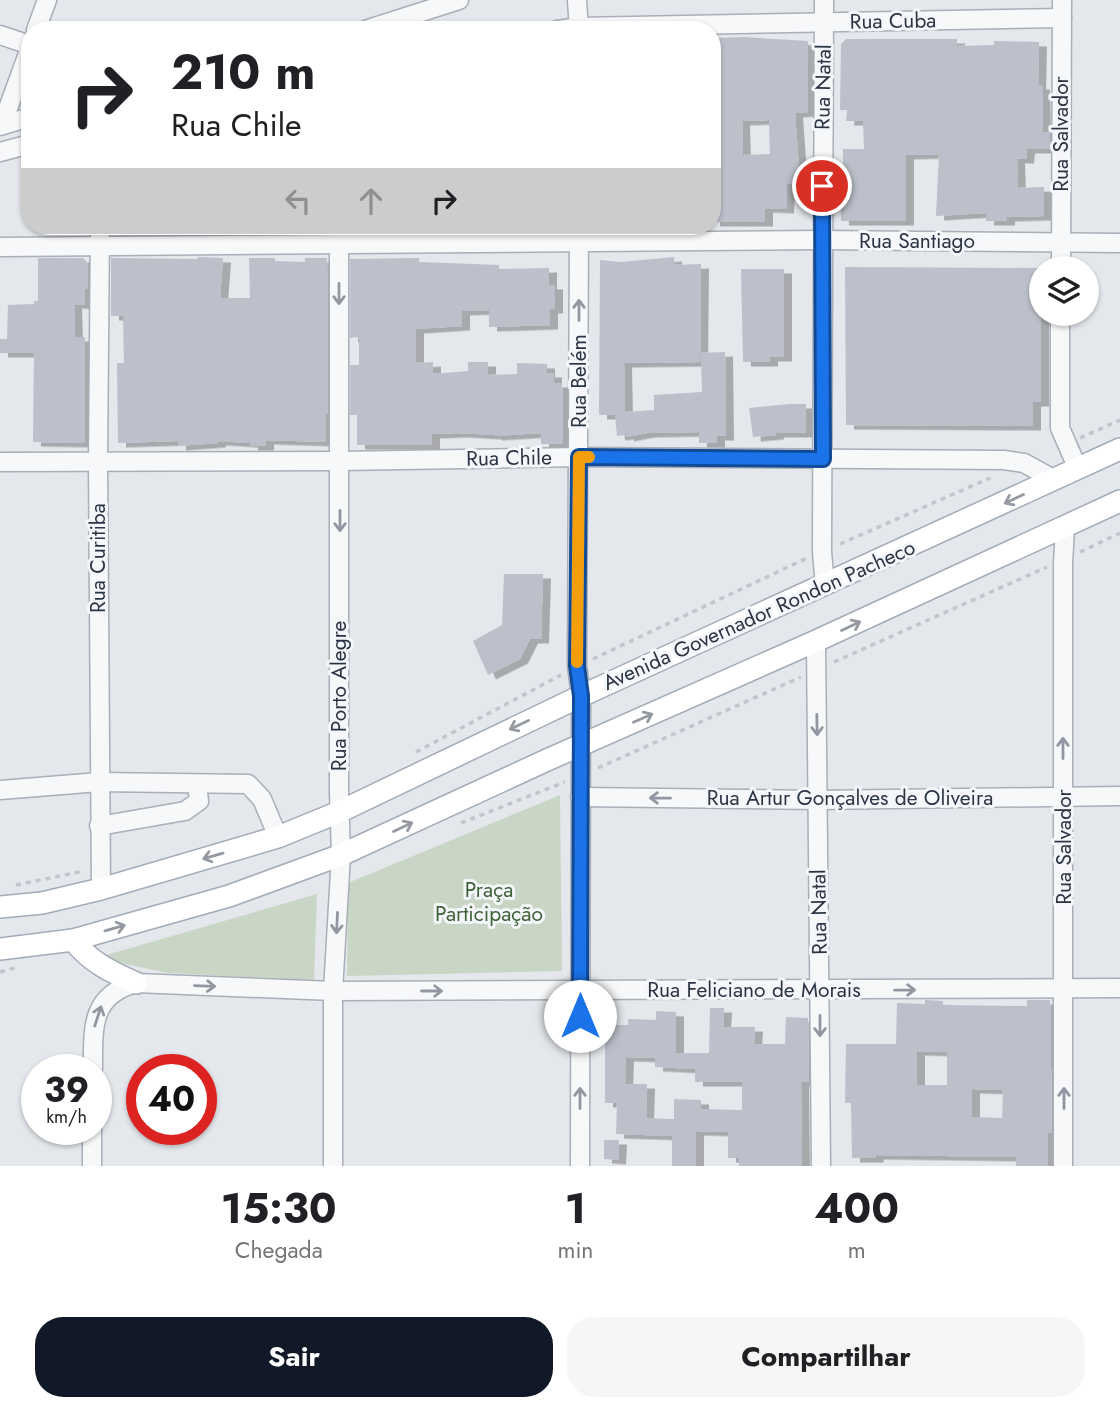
<!DOCTYPE html>
<html lang="pt">
<head>
<meta charset="utf-8">
<style>
	body { margin:0; font-family:Jost,sans-serif; background:#f6f6f6; color:#202124; height:100vh; display:flex; flex-direction:column; font-size:26px; white-space:nowrap }
	* { box-sizing:border-box; margin:0 }
	p { font-size:23px; color:#757577 }
	.icon { flex:none; width:38px; height:38px; fill:none; stroke:currentColor; stroke-width:2; stroke-linecap:round; stroke-linejoin:round }
	.map { position:relative; height:1166px; overflow:hidden }
	.panel { display:flex; flex-direction:column; background:#fff; flex:1 }
	.panel>* { flex:none }
	.banner { position:absolute; left:21px; top:21px; width:700px; height:214px; border-radius:28px; box-shadow:0 2px 5px #0004; background:#fff; color:#202124; overflow:hidden }
	.fabs { position:absolute; left:1029px; top:256px; display:grid; gap:14px }
	.fabs a { display:grid; place-items:center; width:70px; height:70px; border-radius:50%; background:#fff; box-shadow:0 2px 5px #0004; font-size:35px }
	.speed { position:absolute; left:21px; top:1054px; display:flex; gap:14px; font-size:35px; font-weight:700; text-align:center }
	.speed>* { display:grid; place-content:center; width:91px; height:91px; border-radius:50%; background:#fff; box-shadow:0 2px 5px #0004; line-height:1 }
	.speed small { font-size:18px; font-weight:400 }
	.speed .limit { border:10px solid #d22; background:#fff; color:#111 }
	.pin { position:absolute; display:grid; place-items:center; width:60px; height:60px; color:#fff; margin:-30px; border:4px solid #fff; border-radius:50%; box-shadow:0 2px 7px #0007 }
	.me { position:absolute; width:77px; margin:-38px; rotate:0deg; stroke-linejoin:round; filter:drop-shadow(0 0 5px #0008) }
	.turn { display:flex; align-items:center; gap:24px; height:147px; padding:0 35px; font-size:32px }
	.turn .icon { width:91px; height:91px; stroke-width:2.5 }
	.turn b { display:block; font-size:49px; line-height:60px }
	.lanes { display:flex; align-items:center; height:66px; padding:0 35px; background:#0003; justify-content:center; gap:35px; direction:ltr }
	.lanes .off { opacity:.35 }
	.eta { display:flex; justify-content:space-evenly; align-items:center; height:119px; text-align:center }
	.eta b { font-size:42px; font-weight:700; line-height:49px }
	.action { display:flex; gap:14px; margin-top:auto; padding:14px 35px }
	.action a { flex:1; height:80px; border-radius:28px; background:#111827; color:#fff; font-size:28px; font-weight:700; line-height:80px; text-align:center }
	.action a+a { background:#f6f6f6; color:#202124 }
	.map>svg:first-child { display:block }
</style>
</head>
<body>
<div class="map">
<svg width="1120" height="1166" viewBox="0 0 1120 1166">
	<defs>
		<filter id="shadow"><feDropShadow dx="8" dy="4.5" stdDeviation="0" flood-color="#0004"/></filter>
	</defs>
	<rect width="100%" height="100%" fill="#e4e7ec"/>
	<!-- green -->
	<g fill="#c9d6c5">
		<path d="M560 795 562 971 347 976 348 883Z"/>
		<path d="M317 894 314 980 168 973 96 958Z"/>
	</g>
	<!-- building -->
	<g fill="#bbc0ca" fill-rule="evenodd" filter="url(#shadow)">
		<path d="M742 37 808 41V112L795 113 800 183 787 184 786 209 765 208V222H712V132H716L715 38ZM769 120 770 154 743 155 742 121Z"/>
		<path d="M846 39H957V46L994 45V41L1039 42 1038 85H1042L1043 132H1050V149H1027L1026 159H1017L1018 188 1044 187V216L1007 217V221H986V213L936 216 939 154 906 155V221H841L840 185H843V149H864L863 121H846L847 110H840L841 44Z"/>
		<path d="M198 257 223 258 220 298H250L249 258H275V261L305 262V258H327L328 414H326L325 442 266 440V446H250V443L218 441V443L178 446V441L118 443 117 363H124L123 316H111V258L197 259Z"/>
		<path d="M674 257V265L701 264 700 362 624 363 625 412 654 410V395L702 392 701 353 725 352 726 436H717V443H699V432L647 433 626 437V435L617 436 615 415H599L600 260 621 262Z"/>
		<path d="M38 258H83L88 263V289H85V305L74 304 75 337H85V443L33 442 34 353H0V339H7L8 305 34 304V301H38Z"/>
		<path d="M419 258V262L499 265V269L549 268V285H555V309H550V325L489 327V310L462 311V326L416 329V363L433 362V374L468 371V362H488V375L517 374V363L547 364V373H554V383H562L563 444H541V433L494 436V435L460 433 432 434V445H357V415H350V365H359V337L350 338V259Z"/>
		<path d="M845 267 1041 268V402H1033V426L846 425Z"/>
		<path d="M741 269H784V357H770V362H743Z"/>
		<path d="M790 404H806V433H776V435L753 437 749 408Z"/>
		<path d="M504 574H543L541 639H530L520 659 488 675 473 641 502 625Z"/>
		<path d="M925 1000 943 1001V1005L1027 1006V1000H1050L1052 1133H1048L1047 1166H1016V1157L876 1155 875 1158H852L851 1103H845L846 1044H896L897 1003 925 1004ZM917 1051 947 1052V1085H917ZM972 1089 1003 1090 1002 1118 972 1117Z"/>
		<path d="M710 1008H724L723 1027H755L754 1044H785L786 1017 808 1018 809 1082H801L802 1166H739V1158H728V1132L696 1131V1166H672V1136L616 1134 617 1103H605V1025H628V1019L656 1020V1011L676 1012V1053H709ZM626 1057 655 1058V1067L695 1069V1082H742V1110L701 1109V1100L674 1099V1119L646 1118 647 1084H625Z"/>
		<path d="M604 1140H619L618 1160 604 1159Z"/>
	</g>
	<g fill="none" stroke-linecap="round" stroke-linejoin="round">
		<!-- minor casing -->
		<g stroke="#a9aeb7" stroke-width="21">
			<g id="minor">
				<path d="M577 0 579 30"/>
				<path d="M824 0 822 552 825 586"/>
				<path d="M36 30 47 0"/>
				<path d="M365 30 459 0"/>
				<path d="M557 30 579 27 1062 18"/>
				<path d="M0 35 30 45"/>
				<path d="M2 125 30 48"/>
				<path d="M0 126 30 117"/>
				<path d="M0 152 30 144"/>
				<path d="M100 226 98 461 101 889"/>
				<path d="M579 226 577 666 581 696 580 1166"/>
				<path d="M0 247 821 240 1120 243"/>
				<path d="M1061 268 1062 0"/>
				<path d="M1060 313V428L1078 469"/>
				<path d="M0 462 340 461 579 457 1004 460 1024 463 1055 480"/>
				<path d="M816 641 821 1166"/>
				<path d="M0 790 99 782 248 784 262 799 278 837"/>
				<path d="M580 797 818 800 1120 796"/>
				<path d="M99 826 185 811 199 801 197 784"/>
				<path d="M93 1069C93 1029 90 995 136 983L333 991 1120 988"/>
				<path d="M92 1166V1129"/>
				<path d="M333 1166V991L341 855 339 793V226"/>
				<path d="M1063 1166V564L1065 527"/>
			</g>
		</g>
		<!-- major casing -->
		<g stroke="#a3abb8" stroke-width="24">
			<g id="major">
				<path d="M0 907 42 903 101 889 278 837 339 812 581 696 1120 449"/>
				<path d="M73 940C90 962 111 972 136 983"/>
				<path d="M0 949 73 940 229 896 341 855 547 760 816 641 1120 501"/>
			</g>
		</g>
		<!-- path -->
		<g stroke="#c2c5cb" stroke-width="3.5" stroke-dasharray="5 5" stroke-linecap="butt">
			<path d="M1080 438 1120 420"/>
			<path d="M840 544 990 478"/>
			<path d="M1080 552 1120 533"/>
			<path d="M593 659 807 558"/>
			<path d="M834 662 1047 567"/>
			<path d="M416 752 561 675"/>
			<path d="M598 768 801 677"/>
			<path d="M461 823 565 782"/>
			<path d="M16 885 84 871"/>
			<path d="M0 972 15 968"/>
		</g>
		<!-- minor -->
		<use href="#minor" stroke="#f7f8fa" stroke-width="18"/>
		<!-- major -->
		<use href="#major" stroke="#fff" stroke-width="21"/>
	</g>
	<!-- one-way arrows -->
	<defs><path id="oneway-shaft" d="M-6 0H5M1.5-3L5.5 0L1.5 3" fill="none" stroke-width="1.6" stroke-linecap="round" stroke-linejoin="round" transform="scale(1.75)"/></defs>
	<g stroke="#9196a0">
		<use href="#oneway-shaft" transform="translate(339 294) rotate(90)"/>
		<use href="#oneway-shaft" transform="translate(579 310) rotate(-90)"/>
		<use href="#oneway-shaft" transform="translate(340 521) rotate(90)"/>
		<use href="#oneway-shaft" transform="translate(817 725) rotate(89)"/>
		<use href="#oneway-shaft" transform="translate(1063 748) rotate(-90)"/>
		<use href="#oneway-shaft" transform="translate(660 798) rotate(-179)"/>
		<use href="#oneway-shaft" transform="translate(337 923) rotate(93)"/>
		<use href="#oneway-shaft" transform="translate(205 986) rotate(2)"/>
		<use href="#oneway-shaft" transform="translate(905 990) rotate(-1)"/>
		<use href="#oneway-shaft" transform="translate(432 991)"/>
		<use href="#oneway-shaft" transform="translate(98 1016) rotate(-72)"/>
		<use href="#oneway-shaft" transform="translate(820 1026) rotate(90)"/>
		<use href="#oneway-shaft" transform="translate(580 1098) rotate(-90)"/>
		<use href="#oneway-shaft" transform="translate(1064 1098) rotate(-90)"/>
	</g>
	<g stroke="#959aa2">
		<use href="#oneway-shaft" transform="translate(1014 499) rotate(155)"/>
		<use href="#oneway-shaft" transform="translate(851 626) rotate(-25)"/>
		<use href="#oneway-shaft" transform="translate(643 718) rotate(-24)"/>
		<use href="#oneway-shaft" transform="translate(519 725) rotate(155)"/>
		<use href="#oneway-shaft" transform="translate(403 827) rotate(-25)"/>
		<use href="#oneway-shaft" transform="translate(213 856) rotate(164)"/>
		<use href="#oneway-shaft" transform="translate(115 928) rotate(-16)"/>
	</g>
	<g fill="none" stroke-linecap="round" stroke-linejoin="round">
		<!-- route casing -->
		<g stroke="#114b97" stroke-width="18">
			<path id="route" d="M580 1016 581 696 577 666 579 457 823 459 822 186"/>
		</g>
		<!-- route -->
		<use href="#route" stroke="#1a73e8" stroke-width="12"/>
		<!-- slow -->
		<path stroke="#f59e0b" stroke-width="12" d="M577 662 579 457H589"/>
	</g>
	<g text-anchor="middle" stroke-width="6" stroke-linejoin="round" paint-order="stroke">
		<!-- street labels -->
		<g font-size="21" fill="#2b3445" stroke="#f4f6f9">
			<text transform="translate(893 21) rotate(-1)" y="7">Rua Cuba</text>
			<text transform="translate(823 87) rotate(-89)" y="7">Rua Natal</text>
			<text transform="translate(1061 134) rotate(-90)" y="7">Rua Salvador</text>
			<text x="917" y="248">Rua Santiago</text>
			<text transform="translate(579 381) rotate(-90)" y="7">Rua Belém</text>
			<text transform="translate(509 458) rotate(-1)" y="7">Rua Chile</text>
			<text transform="translate(98 558) rotate(-90)" y="7">Rua Curitiba</text>
			<text transform="translate(759 615) rotate(-24)" y="7">Avenida Governador Rondon Pacheco</text>
			<text transform="translate(339 696) rotate(-90)" y="7">Rua Porto Alegre</text>
			<text x="850" y="805">Rua Artur Gonçalves de Oliveira</text>
			<text transform="translate(1064 847) rotate(-90)" y="7">Rua Salvador</text>
			<text transform="translate(819 912) rotate(-91)" y="7">Rua Natal</text>
			<text x="754" y="997">Rua Feliciano de Morais</text>
		</g>
		<!-- park labels -->
		<g font-size="21" fill="#3f6138" stroke="#f4f6f9">
			<text x="489" y="897">Praça<tspan x="489" dy="24">Participação</tspan></text>
		</g>
	</g>
</svg>
<div class="fabs">
<a><svg class="icon" aria-label="layers" viewBox="0 0 24 24"><path d="M12 4l9 5-9 5-9-5zM3 14l9 5 9-5"/></svg></a>
</div>
<div class="speed"><div>39<small>km/h</small></div><div class="limit">40</div></div>
<div class="pin" style="left:822px;top:186px;background:#d93025"><svg class="icon" aria-label="arrive" viewBox="0 0 24 24"><path d="M6 21V4h12l-3 4 3 4H6"/></svg></div>
<svg class="me" style="left:580px;top:1016px" viewBox="-20 -20 40 40"><circle r="19" fill="#fff"/><path d="M0-13L10 11 0 6-10 11z" fill="#1a73e8"/></svg>
<div class="banner">
<div class="turn"><svg class="icon" aria-label="right" viewBox="0 0 24 24"><path d="M7 20v-9h11M14 6l5 5-5 5"/></svg><div><b>210 m</b>Rua Chile</div></div>
<div class="lanes"><svg class="icon off" aria-label="left" viewBox="0 0 24 24"><path d="M17 20v-9H6M10 6l-5 5 5 5"/></svg><svg class="icon off" aria-label="ahead" viewBox="0 0 24 24"><path d="M12 20V5M6 11l6-6 6 6"/></svg><svg class="icon" aria-label="right" viewBox="0 0 24 24"><path d="M7 20v-9h11M14 6l5 5-5 5"/></svg></div>
</div>
</div>
<section class="panel">
<div class="eta">
<div><b>15:30</b><p>Chegada</p></div>
<div><b>1</b><p>min</p></div>
<div><b>400</b><p>m</p></div>
</div>
<div class="action"><a>Sair</a><a>Compartilhar</a></div>
</section>
</body>
</html>
